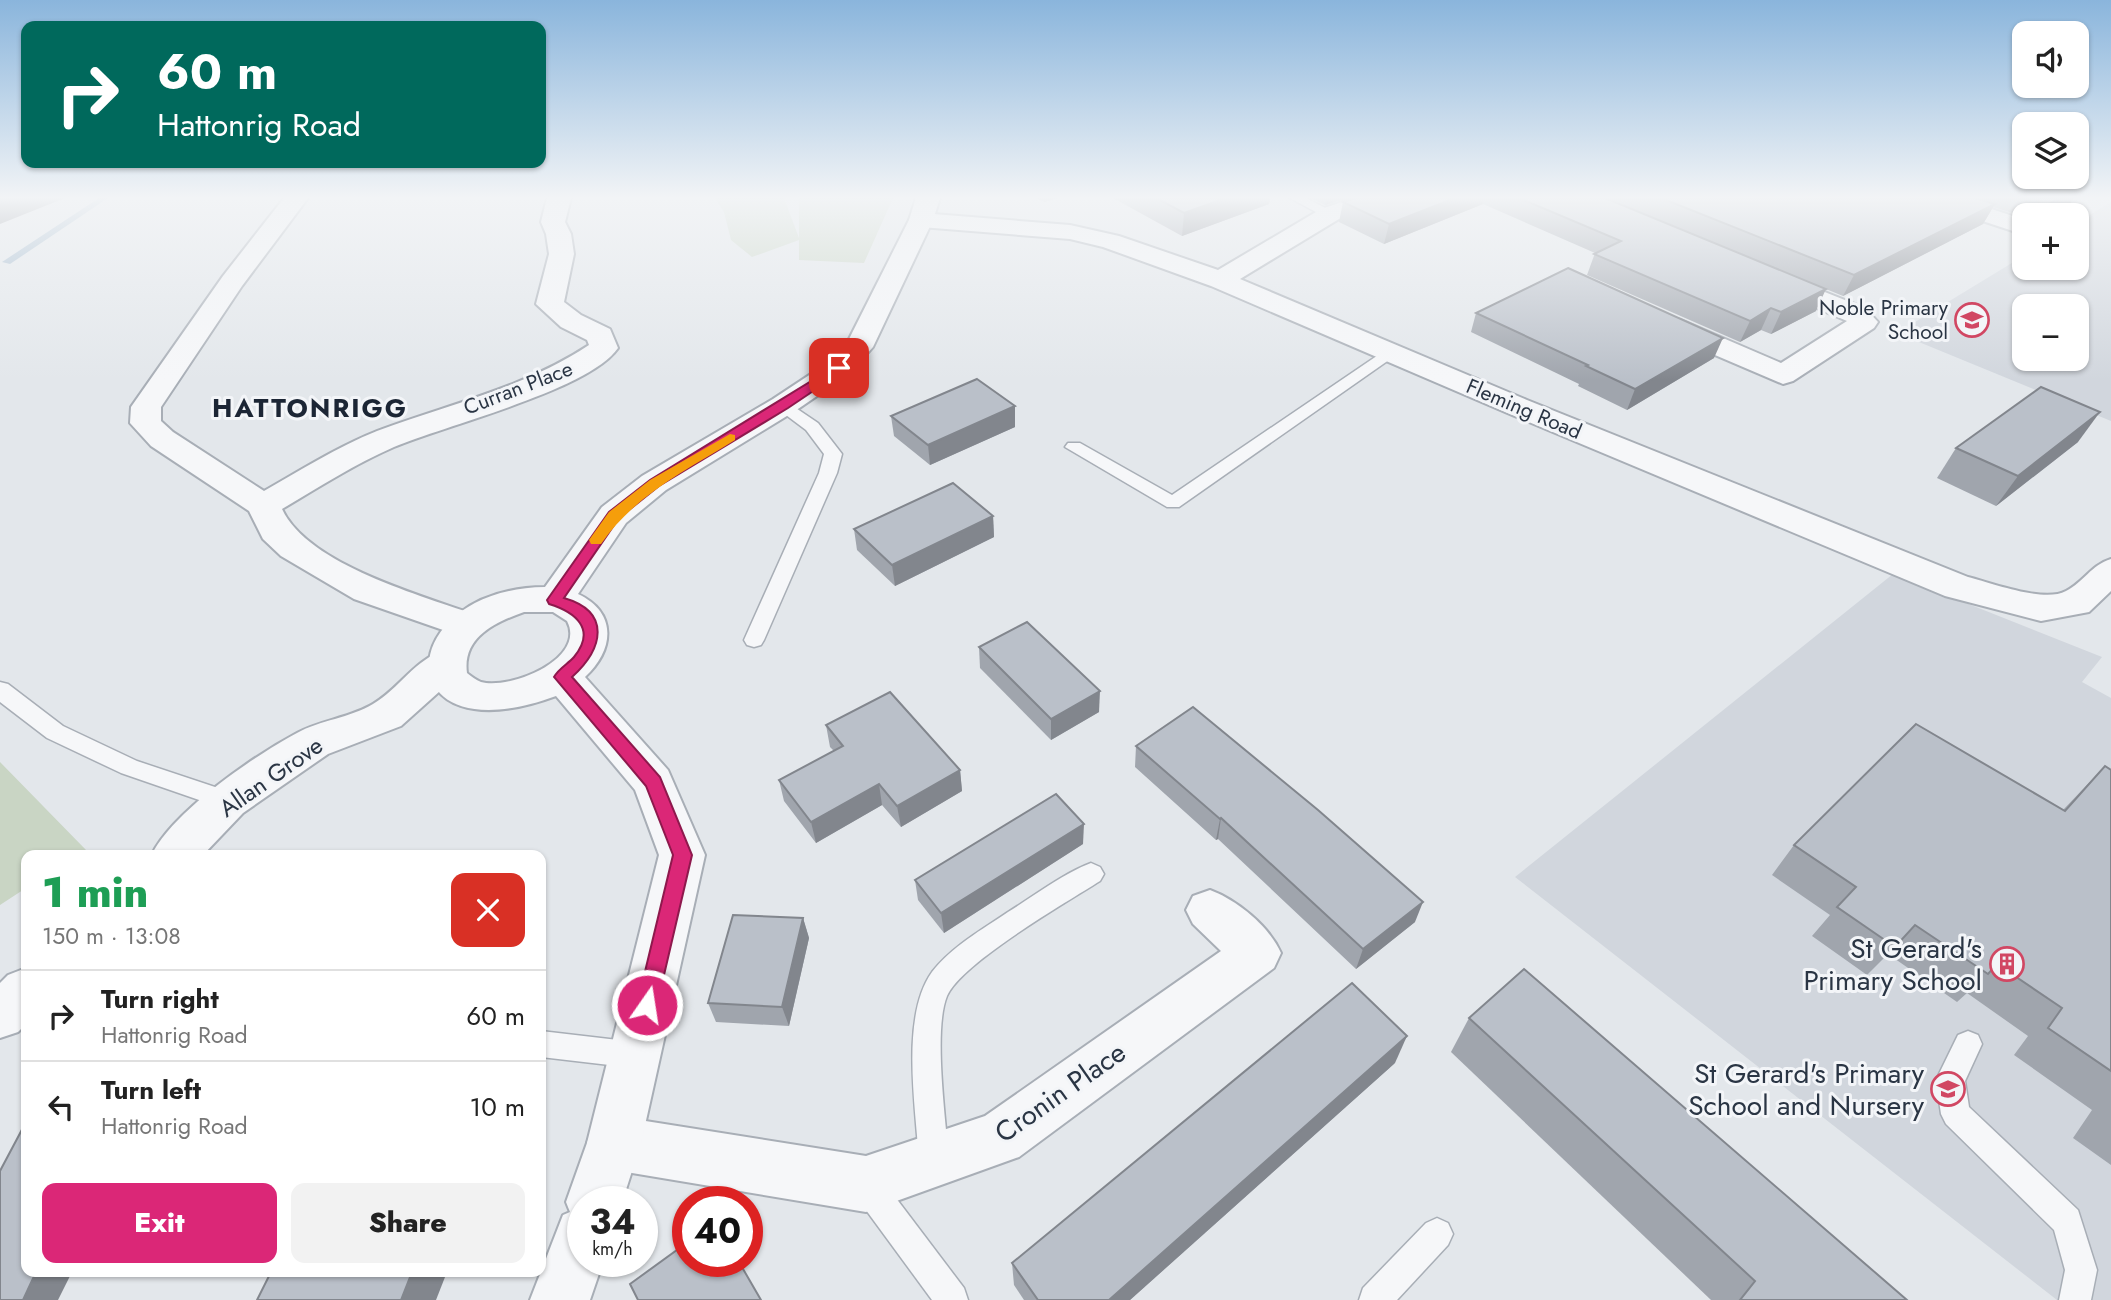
<!DOCTYPE html>
<html lang="en">
<head>
<meta charset="utf-8">
<style>
	body { margin:0; font-family:Jost,sans-serif; background:#f2f2f2; color:#222; height:100vh; display:flex; flex-direction:column; font-size:26px; white-space:nowrap }
	* { box-sizing:border-box; margin:0 }
	p { font-size:23px; color:#767676 }
	.icon { flex:none; width:38px; height:38px; fill:none; stroke:currentColor; stroke-width:2; stroke-linecap:round; stroke-linejoin:round }
	.map { position:relative; flex:1; overflow:hidden }
	.drawer { position:absolute; left:21px; top:850px; width:525px; height:427px; display:flex; flex-direction:column; background:#fff; border-radius:14px; box-shadow:0 2px 5px #0004 }
	.drawer>* { flex:none }
	.hud { position:absolute; left:21px; top:21px; width:525px; height:147px; border-radius:14px; box-shadow:0 2px 5px #0004; background:#00695c; color:#fff; overflow:hidden }
	.controls { position:absolute; left:2012px; top:21px; display:grid; gap:14px }
	.controls a { display:grid; place-items:center; width:77px; height:77px; border-radius:14px; background:#fff; box-shadow:0 2px 5px #0004; font-size:35px }
	.speed { position:absolute; left:567px; top:1186px; display:flex; gap:14px; font-size:35px; font-weight:700; text-align:center }
	.speed>* { display:grid; place-content:center; width:91px; height:91px; border-radius:50%; background:#fff; box-shadow:0 2px 5px #0004; line-height:1 }
	.speed small { font-size:18px; font-weight:400 }
	.speed .limit { border:10px solid #d22; background:#fff; color:#111 }
	.pin { position:absolute; display:grid; place-items:center; width:60px; height:60px; color:#fff; margin:-30px; border-radius:14px; box-shadow:0 4px 10px #0006 }
	.me { position:absolute; width:77px; margin:-38px; rotate:13deg; stroke-linejoin:round; filter:drop-shadow(0 0 5px #0008) }
	.turn { display:flex; align-items:center; gap:24px; height:147px; padding:0 21px; font-size:32px }
	.turn .icon { width:91px; height:91px; stroke-width:2.5 }
	.turn b { display:block; font-size:49px; line-height:60px }
	.round { display:grid; place-items:center; flex:none; width:74px; height:74px; border-radius:14px; background:#f2f2f2 }
	.overview { display:flex; align-items:center; justify-content:space-between; height:119px; padding:0 21px }
	h1 { font-size:42px; font-weight:800; line-height:52px; color:#1e9e55 }
	.cta { display:flex; gap:14px; margin-top:auto; padding:14px 21px }
	.cta a { flex:1; height:80px; border-radius:14px; background:#db2777; color:#fff; font-size:28px; font-weight:800; line-height:80px; text-align:center }
	.cta a+a { background:#f2f2f2; color:#222 }
	ul { padding:0; list-style:none }
	li { display:flex; align-items:center; gap:21px; height:91px; padding:0 21px; border-top:2px solid #e0e0e0 }
	li div { flex:1 }
	li b { display:block; font-size:26px }
	li em { font-style:normal }
	.map>svg:first-child { display:block }
</style>
</head>
<body>
<div class="map">
<svg width="2111" height="1300" viewBox="0 0 2111 1300">
	<rect width="100%" height="100%" fill="#e3e7eb"/>
	<!-- built -->
	<g fill="#d1d6dd" fill-rule="evenodd">
		<path d="M2111 202V421L1897 333 2025 255V268H2077V223ZM2025 306H2077V359H2025Z"/>
		<path d="M1893 574 2102 657 2082 682 2111 698V1300H2057L1515 877Z"/>
	</g>
	<!-- green -->
	<g fill="#c9d5c4">
		<path d="M715 198H784L799 238V198H893L864 263 799 260V240L752 257 731 240 724 212Z"/>
		<path d="M0 762 86 850 77 856H26V888L0 905Z"/>
	</g>
	<g fill="none" stroke-linecap="round" stroke-linejoin="round">
		<!-- stream -->
		<path fill="#9eb6cb" fill-rule="evenodd" d="M99 198H108L10 264 2 262Z"/>
		<!-- service casing -->
		<g stroke="#a8aeb6" stroke-width="3">
			<g id="service">
				<path d="M1290 198H1306L1337 214 1330 218 1325 217Z"/>
				<path d="M1390 347 1396 349 1398 352 1396 355 1179 507H1167L1065 447 1068 443H1080L1172 495Z"/>
				<path d="M784 400 818 423 842 454 837 473 764 640 761 645 754 647 747 645 744 640 819 473 824 454 806 430 778 409 776 405Z"/>
				<path d="M0 682 8 684 63 726 137 761 236 794 240 801 236 808 228 810 121 773 47 738 0 702Z"/>
				<path d="M1091 863 1100 867 1104 874 1100 881C1067 902 961 963 947 996 933 1030 946 1122 949 1161L945 1172 934 1176 923 1172 919 1161C916 1108 900 1017 932 972 951 947 983 929 1008 912 1034 896 1062 874 1091 863Z"/>
				<path d="M541 1031 635 1042 645 1046 649 1055 645 1064 635 1068 541 1057Z"/>
				<path d="M1968 1031 1978 1035 1982 1044 1965 1081 1969 1107 2078 1210 2097 1270 2091 1300H2059L2065 1270 2054 1230 1946 1124 1941 1114 1936 1080 1958 1035Z"/>
				<path d="M866 1169 877 1173 964 1288 968 1300H932L855 1195 851 1184 855 1173Z"/>
				<path d="M1437 1218 1448 1223 1453 1234 1448 1245 1397 1300H1359L1363 1288 1426 1223Z"/>
			</g>
		</g>
		<!-- minor casing -->
		<g stroke="#a8aeb6" stroke-width="4">
			<g id="minor">
				<path d="M284 198H308L242 286 161 407V421L173 432 264 491C301 470 337 447 377 431 449 404 524 388 589 345L587 340 561 327 536 304 549 254 546 234 541 222 547 198H571L565 222 571 234 574 254 564 302 581 315 610 329 618 348C589 390 446 425 394 447 355 464 319 487 282 509 308 565 423 596 479 616L485 625 479 634 466 638 354 599 281 556 263 539 249 511 151 446 130 423 131 407 223 276Z"/>
				<path d="M1354 198H1388L1384 203 1339 219 1240 279 1527 400 1968 577C1992 583 2044 603 2066 591 2084 582 2091 565 2111 559V591L2089 612 2041 621 1945 596 1505 412 1211 286 1103 247 1070 239 921 227 912 225 909 220 912 215 921 213 1070 225 1119 236 1218 270 1321 209Z"/>
				<path d="M1924 198H1958L2025 220V235L1928 203Z"/>
				<path d="M1772 271 1865 308 1878 322 1874 328 1793 381 1783 384 1661 332 1657 326 1661 320 1671 318 1681 320 1781 363 1847 321 1763 285 1759 279 1763 273Z"/>
				<path d="M445 650 459 654 464 664 459 674 401 726 328 754 243 813 202 856H151C172 812 254 756 297 733 320 720 350 718 373 704 399 689 415 659 445 650Z"/>
				<path d="M1210 890C1237 900 1269 926 1281 953L1274 968 1019 1157 866 1212 614 1170 595 1162 587 1143 595 1124 614 1116 866 1156 985 1116 1221 951 1193 924 1186 910 1193 896Z"/>
				<path d="M26 968V1024L18 1032 0 1038V983L8 975Z"/>
			</g>
		</g>
		<!-- tertiary casing -->
		<g stroke="#a8aeb6" stroke-width="4">
			<path id="tertiary" d="M916 198H940L933 220 873 347 849 374 795 411 666 490 626 523 578 594C618 613 614 650 585 677L668 770 705 855 641 1143 622 1202H583V1262H603L590 1300H530L563 1215 570 1212 566 1202 587 1143 659 855 635 790 556 696C385 759 392 589 545 587L602 507 642 476 773 399 829 362 847 343 909 220ZM524 612H553L567 621C587 659 510 690 481 682 476 680 471 676 467 673 462 637 496 622 524 612Z"/>
		</g>
		<!-- service -->
		<use href="#service" fill="#f6f7f9" fill-rule="evenodd"/>
		<!-- minor -->
		<use href="#minor" fill="#f6f7f9" fill-rule="evenodd"/>
		<!-- tertiary -->
		<use href="#tertiary" fill="#f6f7f9" fill-rule="evenodd"/>
	</g>
	<!-- wall -->
	<g fill="#a0a5ad">
		<path d="M1036 198H1057L1044 202Z"/>
		<path d="M1113 198H1270L1269 204 1182 236Z"/>
		<path d="M1310 198H1347L1325 205Z"/>
		<path d="M1355 198H2074L2068 206 2052 215H2025V217L1993 207 1983 224 1843 296 1702 238 1816 311 1771 334 1761 330 1740 342 1587 275 1595 253 1483 204 1384 244 1339 222 1343 202Z"/>
		<path d="M1476 313 1714 358 1627 410 1578 386 1579 384 1471 332Z"/>
		<path d="M1015 406V427L930 465 894 436 891 416Z"/>
		<path d="M2078 442 1996 506 1937 478 1956 448Z"/>
		<path d="M993 516 994 537 895 586 857 550 854 529Z"/>
		<path d="M979 647 1099 712 1051 740 980 668Z"/>
		<path d="M826 725 960 770 962 791 901 827 882 805 816 843 784 801 779 780 834 751 830 747Z"/>
		<path d="M1136 746 1415 922 1356 969 1218 839 1216 840 1135 767Z"/>
		<path d="M2105 766 2111 770V1165L2073 1138 2092 1110 2014 1055 2028 1036 1967 993 1957 1002 1888 954 1867 975 1812 936 1830 915 1772 875 1794 845 2063 810Z"/>
		<path d="M1083 844 944 933 918 900 915 880Z"/>
		<path d="M803 918 809 938 789 1026 716 1022 708 1003Z"/>
		<path d="M1469 1018 1907 1300H1711L1451 1052Z"/>
		<path d="M1395 1063 1130 1300H1024L1014 1285 1012 1263Z"/>
	</g>
	<!-- shaded-wall -->
	<g fill="#82868d">
		<path d="M0 198H65L0 224Z"/>
		<path d="M1044 198H1057L1044 202Z"/>
		<path d="M1226 198H1270L1269 204 1182 236 1184 213Z"/>
		<path d="M1326 198H1347L1325 205Z"/>
		<path d="M1455 198H1485L1483 204 1384 244 1389 224Z"/>
		<path d="M2060 198H2074L2068 206 2052 215H2036L2040 209Z"/>
		<path d="M1995 204 1983 224 1843 296 1854 275Z"/>
		<path d="M1826 289 1816 311 1771 334 1781 312Z"/>
		<path d="M1771 308 1761 330 1740 342 1750 321Z"/>
		<path d="M1723 338 1714 358 1627 410 1635 389Z"/>
		<path d="M1015 406V427L930 465 928 445Z"/>
		<path d="M2100 412 2078 442 1996 506 2018 476Z"/>
		<path d="M993 516 994 537 895 586 892 565Z"/>
		<path d="M1100 691 1099 712 1051 740V719Z"/>
		<path d="M960 770 962 791 901 827 897 806Z"/>
		<path d="M879 784 882 805 816 843 811 822Z"/>
		<path d="M1221 818 1218 839 1216 840 1220 819Z"/>
		<path d="M1084 824 1083 844 944 933 941 913Z"/>
		<path d="M1423 902 1415 922 1356 969 1363 949Z"/>
		<path d="M803 918 809 938 789 1026 782 1007Z"/>
		<path d="M1407 1036 1395 1063 1130 1300H1109Z"/>
		<path d="M36 1272H72L58 1300H23Z"/>
		<path d="M412 1272H447L436 1300H401Z"/>
	</g>
	<!-- building -->
	<g fill="#bac0c9" stroke="#82868d" stroke-width="2">
		<path d="M1156 198H1226L1184 213Z"/>
		<path d="M1355 198H1455L1389 224 1343 202Z"/>
		<path d="M1519 198H1605L1826 289 1781 312 1771 308 1750 321 1594 254 1621 241Z"/>
		<path d="M1661 198H1975L1995 204 1854 275Z"/>
		<path d="M2038 198H2060L2040 209Z"/>
		<path d="M1568 268 1723 338 1635 389 1586 366 1588 365 1476 313Z"/>
		<path d="M977 379 1015 406 928 445 891 416Z"/>
		<path d="M2041 387 2100 412 2018 476 1956 448Z"/>
		<path d="M953 483 993 516 892 565 854 529Z"/>
		<path d="M1027 622 1100 691 1051 719 979 647Z"/>
		<path d="M890 692 960 770 897 806 879 784 811 822 779 780 843 746 826 725Z"/>
		<path d="M1193 707 1318 810 1423 902 1363 949 1221 818 1220 819 1136 746Z"/>
		<path d="M1916 724 2065 811 2105 766 2111 770V1071L2048 1028 2062 1008 1997 964 1988 974 1915 925 1895 947 1837 907 1856 887 1794 845Z"/>
		<path d="M1056 794 1084 824 941 913 915 880Z"/>
		<path d="M733 915 803 918 782 1007 708 1003Z"/>
		<path d="M1524 969 1907 1300H1740L1755 1281 1469 1018Z"/>
		<path d="M1352 983 1407 1036 1109 1300H1038L1012 1263Z"/>
		<path d="M26 1122V1272H36L23 1300H0V1171Z"/>
		<path d="M688 1242V1262H739L761 1300H638L630 1284Z"/>
		<path d="M271 1272H412L401 1300H257Z"/>
	</g>
	<!-- sky -->
	<linearGradient id="sky" x2="0" y2="1"><stop stop-color="#8ab5dc"/><stop offset="0.52" stop-color="#f2f4f6"/><stop offset="1" stop-color="#f2f4f6" stop-opacity="0"/></linearGradient>
	<rect width="2111" height="380" fill="url(#sky)"/>
	<!-- route -->
	<path fill="#db2777" stroke="#8e194d" stroke-width="2" d="M839 364 843 365V371L788 408 659 486 619 518 564 598C612 612 603 649 572 677L660 777 692 855 657 1005 654 1012 647 1015 640 1012 637 1005 673 855 646 786 554 677C559 668 568 664 574 657 597 629 575 612 549 604L547 600 609 512 650 480Z"/>
	<!-- slow -->
	<path fill="#f59e0b" d="M730 434 735 435V440C685 471 635 495 601 544H591L589 540 609 512 650 480Z"/>
	<!-- icons -->
	<defs>
		<g id="school-ring" transform="scale(1.75)"><circle r="9.5" fill="#f3f5f8" stroke="#d14763" stroke-width="1.5"/><path d="M0-5L7-2L0 1L-7-2ZM-4 1L0 2.5L4 1V4Q0 6-4 4Z" fill="#d14763"/></g>
		<g id="building-ring" transform="scale(1.75)"><circle r="9.5" fill="#f3f5f8" stroke="#d14763" stroke-width="1.5"/><path d="M-4-6H4V6H1V3H-1V6H-4ZM-2.5-4.3h1.7v1.8h-1.7ZM.8-4.3h1.7v1.8H.8ZM-2.5-1h1.7V.8h-1.7ZM.8-1h1.7V.8H.8Z" fill="#d14763"/></g>
	</defs>
	<g fill-rule="evenodd">
		<use href="#school-ring" x="1972" y="320"/>
		<use href="#building-ring" x="2007" y="964"/>
		<use href="#school-ring" x="1948" y="1089"/>
	</g>
	<g text-anchor="middle" stroke-width="6" stroke-linejoin="round" paint-order="stroke">
		<!-- far-poi labels -->
		<g font-size="21" fill="#2a3544" stroke="#f3f5f8" text-anchor="end">
			<text x="1948" y="315">Noble Primary<tspan x="1948" dy="24">School</tspan></text>
		</g>
		<!-- far-street labels -->
		<g font-size="21" fill="#2a3544" stroke="#f3f5f8">
			<text transform="translate(518 388) rotate(-21)" y="7">Curran Place</text>
			<text transform="translate(1524 409) rotate(23)" y="7">Fleming Road</text>
		</g>
		<!-- street labels -->
		<g font-size="24" fill="#2a3544" stroke="#f3f5f8">
			<text transform="translate(271 777) rotate(-35)" y="8">Allan Grove</text>
		</g>
		<!-- far-district labels -->
		<g font-size="26" font-weight="bold" letter-spacing="2" fill="#1c2635" stroke="#f3f5f8">
			<text x="310" y="417">HATTONRIGG</text>
		</g>
		<!-- near-poi labels -->
		<g font-size="28" fill="#2a3544" stroke="#f3f5f8" text-anchor="end">
			<text x="1982" y="958">St Gerard's<tspan x="1982" dy="32">Primary School</tspan></text>
			<text x="1924" y="1083">St Gerard's Primary<tspan x="1924" dy="32">School and Nursery</tspan></text>
		</g>
		<!-- near-street labels -->
		<g font-size="28" fill="#2a3544" stroke="#f3f5f8">
			<text transform="translate(1060 1092) rotate(-35)" y="10">Cronin Place</text>
		</g>
	</g>
</svg>
<div class="controls">
<a><svg class="icon" aria-label="sound" viewBox="0 0 24 24"><path d="M4 9h4l5-4v14l-5-4H4zM17 9q2 3 0 6"/></svg></a>
<a><svg class="icon" aria-label="layers" viewBox="0 0 24 24"><path d="M12 4l9 5-9 5-9-5zM3 14l9 5 9-5"/></svg></a>
<a>+</a>
<a>−</a>
</div>
<div class="speed"><div>34<small>km/h</small></div><div class="limit">40</div></div>
<div class="pin" style="left:839px;top:368px;background:#d93025"><svg class="icon" aria-label="arrive" viewBox="0 0 24 24"><path d="M6 21V4h12l-3 4 3 4H6"/></svg></div>
<svg class="me" style="left:647px;top:1005px" viewBox="-20 -20 40 40"><circle r="17" fill="#db2777" stroke="#fff" stroke-width="3"/><path d="M0-11L8 9 0 5-8 9z" fill="#fff"/></svg>
<div class="hud">
<div class="turn"><svg class="icon" aria-label="right" viewBox="0 0 24 24"><path d="M7 20v-9h11M14 6l5 5-5 5"/></svg><div><b>60 m</b>Hattonrig Road</div></div>
</div>
<section class="drawer">
<div class="overview"><div><h1>1 min</h1><p>150 m · 13:08</p></div><a class="round" style="background:#d93025;color:#fff"><svg class="icon" aria-label="close" viewBox="0 0 24 24"><path d="M6 6l12 12M18 6L6 18"/></svg></a></div>
<ul>
<li><svg class="icon" aria-label="right" viewBox="0 0 24 24"><path d="M7 20v-9h11M14 6l5 5-5 5"/></svg><div><b>Turn right</b><p>Hattonrig Road</p></div><em>60 m</em></li>
<li><svg class="icon" aria-label="left" viewBox="0 0 24 24"><path d="M17 20v-9H6M10 6l-5 5 5 5"/></svg><div><b>Turn left</b><p>Hattonrig Road</p></div><em>10 m</em></li>
</ul>
<div class="cta"><a>Exit</a><a>Share</a></div>
</section>
</div>
</body>
</html>
